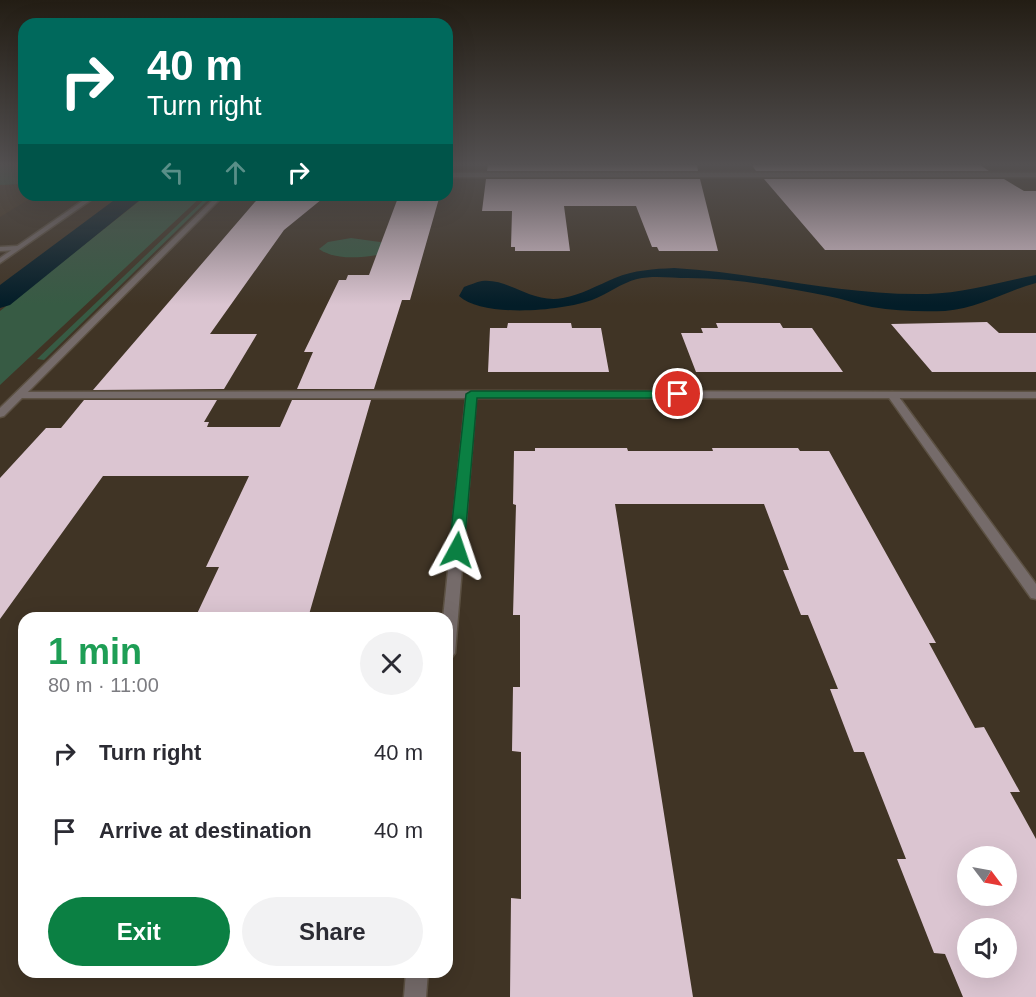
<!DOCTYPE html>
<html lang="en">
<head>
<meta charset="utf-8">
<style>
	body { margin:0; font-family:Helvetica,sans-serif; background:#f2f2f3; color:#2b2b33; height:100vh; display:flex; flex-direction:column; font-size:22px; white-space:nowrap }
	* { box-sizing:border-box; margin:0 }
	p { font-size:20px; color:#7c7c81 }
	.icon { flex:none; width:33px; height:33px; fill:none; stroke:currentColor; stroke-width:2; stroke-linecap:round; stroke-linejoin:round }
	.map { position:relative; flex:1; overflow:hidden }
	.details { position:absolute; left:18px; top:612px; width:435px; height:366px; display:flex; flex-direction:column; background:#fff; border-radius:18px; box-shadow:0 6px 24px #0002 }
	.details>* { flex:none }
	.banner { position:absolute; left:18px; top:18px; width:435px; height:183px; border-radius:18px; box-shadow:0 6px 24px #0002; background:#00695c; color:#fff; overflow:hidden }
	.needle { width:39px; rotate:122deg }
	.buttons { position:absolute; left:957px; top:846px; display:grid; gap:12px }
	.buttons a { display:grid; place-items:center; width:60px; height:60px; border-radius:50%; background:#fff; box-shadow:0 6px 24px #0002; font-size:30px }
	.pin { position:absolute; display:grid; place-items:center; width:51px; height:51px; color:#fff; margin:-26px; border:3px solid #fff; border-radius:50%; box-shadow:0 2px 6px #0007 }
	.me { position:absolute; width:66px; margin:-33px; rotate:5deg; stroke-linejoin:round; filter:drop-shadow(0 0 4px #0008) }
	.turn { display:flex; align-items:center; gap:21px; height:126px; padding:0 30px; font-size:27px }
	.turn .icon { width:78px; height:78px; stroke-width:2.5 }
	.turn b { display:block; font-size:42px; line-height:51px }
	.lanes { display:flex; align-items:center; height:57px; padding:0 30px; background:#0003; justify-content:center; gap:30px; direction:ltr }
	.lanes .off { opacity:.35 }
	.round { display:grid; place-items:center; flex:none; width:63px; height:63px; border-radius:32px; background:#f2f2f3 }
	.headline { display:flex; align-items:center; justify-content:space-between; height:102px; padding:0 30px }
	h1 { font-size:36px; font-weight:700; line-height:45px; color:#1e9e55 }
	.button { display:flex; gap:12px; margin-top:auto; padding:12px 30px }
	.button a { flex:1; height:69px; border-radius:36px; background:#0b8043; color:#fff; font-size:24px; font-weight:700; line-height:69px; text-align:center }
	.button a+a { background:#f2f2f3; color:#2b2b33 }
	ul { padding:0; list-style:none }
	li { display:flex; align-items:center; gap:18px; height:78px; padding:0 30px }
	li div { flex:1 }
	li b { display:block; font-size:22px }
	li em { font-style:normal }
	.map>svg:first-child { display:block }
</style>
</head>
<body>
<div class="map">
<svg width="1036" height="997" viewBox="0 0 1036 997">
	<rect width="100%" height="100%" fill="#403425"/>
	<!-- built -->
	<path fill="#493924" d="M24 184V195H36L0 217V185Z"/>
	<!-- green -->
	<g fill="#375b44">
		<path d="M0 166H24V184L0 185Z"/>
		<path d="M147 195H203L0 385V311Z"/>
		<path d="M209 195H213L44 360 37 359Z"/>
		<path d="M351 238 380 242 385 245 377 255C358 258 335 260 319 249L328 242Z"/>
	</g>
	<!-- water -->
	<path fill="#031d28" d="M674 268C760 273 842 296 928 294 965 293 1000 282 1036 275V283C1006 291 977 309 945 311 921 312 895 311 872 307 857 304 843 299 828 296 781 287 735 278 688 278 672 278 653 275 637 279 621 283 608 294 592 300 562 311 483 318 459 296L464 287C470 285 476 282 482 281 509 278 531 304 563 298 581 295 598 285 615 278 634 270 654 269 674 268Z"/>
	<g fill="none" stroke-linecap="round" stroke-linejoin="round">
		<!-- canal -->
		<path fill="#031d28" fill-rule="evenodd" d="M121 195H146L10 305 0 308V285Z"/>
	</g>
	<!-- building -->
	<g fill="#dbc5d1" fill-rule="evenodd">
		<path d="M488 165H697L698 171H487Z"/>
		<path d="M752 165H980L989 171H756Z"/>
		<path d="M486 179H700L718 251H659L657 247H652L636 206H564L570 251H515V247H511L512 211H482Z"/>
		<path d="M764 179H1004L1024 191H1036V250H825Z"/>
		<path d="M261 195H327L284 230 210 334H257L224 389 93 390Z"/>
		<path d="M399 195H440L410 300H402L374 389H297L313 352H304L339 280H346L348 275H369Z"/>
		<path d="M987 322 999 333H1036V372H932L891 324Z"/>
		<path d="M508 323H571L572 328H601L609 372H488L490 328H507Z"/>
		<path d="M716 323H780L783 328H812L843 372H696L681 333H703L701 328H718Z"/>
		<path d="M84 400H217L204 422H209L207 427H280L292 400H371L308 618H195L219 567H206L249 476H103L0 619V478L46 428H61Z"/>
		<path d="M535 448H627L628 451H713L712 448H798L800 451H829L936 643H929L975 728 984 727 1020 792H1010L1036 839V997H963L945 954 934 953 897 859H906L864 752H854L830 689H838L808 615H801L783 570H789L764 504H615L693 997H510L511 898 521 899V752L512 751 513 687H520V615H513L516 505 513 504 514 451H535ZM968 856H1006V896H968ZM968 928H1006V968H968Z"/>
	</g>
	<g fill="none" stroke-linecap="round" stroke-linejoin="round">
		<!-- lane casing -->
		<g stroke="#5c5143" stroke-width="3">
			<g id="lane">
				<path d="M218 195H224L4 416 0 417V408Z"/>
				<path d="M0 247 17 246 20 248 17 250 0 251Z"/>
				<path d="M892 392 896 393 1036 584V599L1031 598 887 395Z"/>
			</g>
		</g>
		<!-- street casing -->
		<g stroke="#5c5143" stroke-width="3">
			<g id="street">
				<rect x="447" y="173" width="589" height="4"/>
				<path d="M91 195H98L0 263V258Z"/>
				<path d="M471 391 1036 392V398H476L455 653 452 657 447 659V618H443L466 398H19L14 395 19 392Z"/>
				<path d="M406 972H428L426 997H404Z"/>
			</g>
		</g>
		<!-- lane -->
		<use href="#lane" fill="#756b6a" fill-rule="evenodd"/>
		<!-- street -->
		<use href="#street" fill="#756b6a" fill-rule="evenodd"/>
	</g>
	<!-- sky -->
	<linearGradient id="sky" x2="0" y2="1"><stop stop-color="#231d14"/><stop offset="0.54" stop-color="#535051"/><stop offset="1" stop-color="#535051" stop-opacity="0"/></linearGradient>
	<rect width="1036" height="305" fill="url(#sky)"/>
	<!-- route -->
	<path fill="#0b8043" stroke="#07532c" stroke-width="1.5" d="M471 391H678L684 394 678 398H477L464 550 457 555 449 550 466 394Z"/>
</svg>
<div class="buttons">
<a><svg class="needle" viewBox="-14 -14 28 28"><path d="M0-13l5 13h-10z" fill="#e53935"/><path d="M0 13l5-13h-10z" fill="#7c7c81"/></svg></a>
<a><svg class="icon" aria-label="sound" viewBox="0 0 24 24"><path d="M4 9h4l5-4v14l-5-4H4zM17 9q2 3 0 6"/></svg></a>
</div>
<div class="pin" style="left:678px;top:394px;background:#d93025"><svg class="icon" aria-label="arrive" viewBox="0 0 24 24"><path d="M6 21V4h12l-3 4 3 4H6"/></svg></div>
<svg class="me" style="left:457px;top:550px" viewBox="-20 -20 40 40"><path d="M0-17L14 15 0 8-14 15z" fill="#0b8043" stroke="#fff" stroke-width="4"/></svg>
<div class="banner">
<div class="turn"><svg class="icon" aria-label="right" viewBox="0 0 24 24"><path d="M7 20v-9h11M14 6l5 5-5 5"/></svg><div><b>40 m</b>Turn right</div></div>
<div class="lanes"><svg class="icon off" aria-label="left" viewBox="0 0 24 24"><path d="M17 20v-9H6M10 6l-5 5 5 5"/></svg><svg class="icon off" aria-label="ahead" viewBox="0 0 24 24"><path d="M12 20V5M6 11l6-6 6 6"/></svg><svg class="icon" aria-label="right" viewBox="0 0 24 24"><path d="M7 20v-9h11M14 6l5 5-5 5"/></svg></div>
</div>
<section class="details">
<div class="headline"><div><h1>1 min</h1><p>80 m · 11:00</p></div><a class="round"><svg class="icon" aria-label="close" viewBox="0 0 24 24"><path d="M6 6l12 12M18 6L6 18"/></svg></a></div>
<ul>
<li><svg class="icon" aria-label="right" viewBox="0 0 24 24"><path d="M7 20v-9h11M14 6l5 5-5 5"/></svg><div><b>Turn right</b></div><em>40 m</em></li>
<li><svg class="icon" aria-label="arrive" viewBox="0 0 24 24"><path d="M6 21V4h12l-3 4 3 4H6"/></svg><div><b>Arrive at destination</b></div><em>40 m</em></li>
</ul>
<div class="button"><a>Exit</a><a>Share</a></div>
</section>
</div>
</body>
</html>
